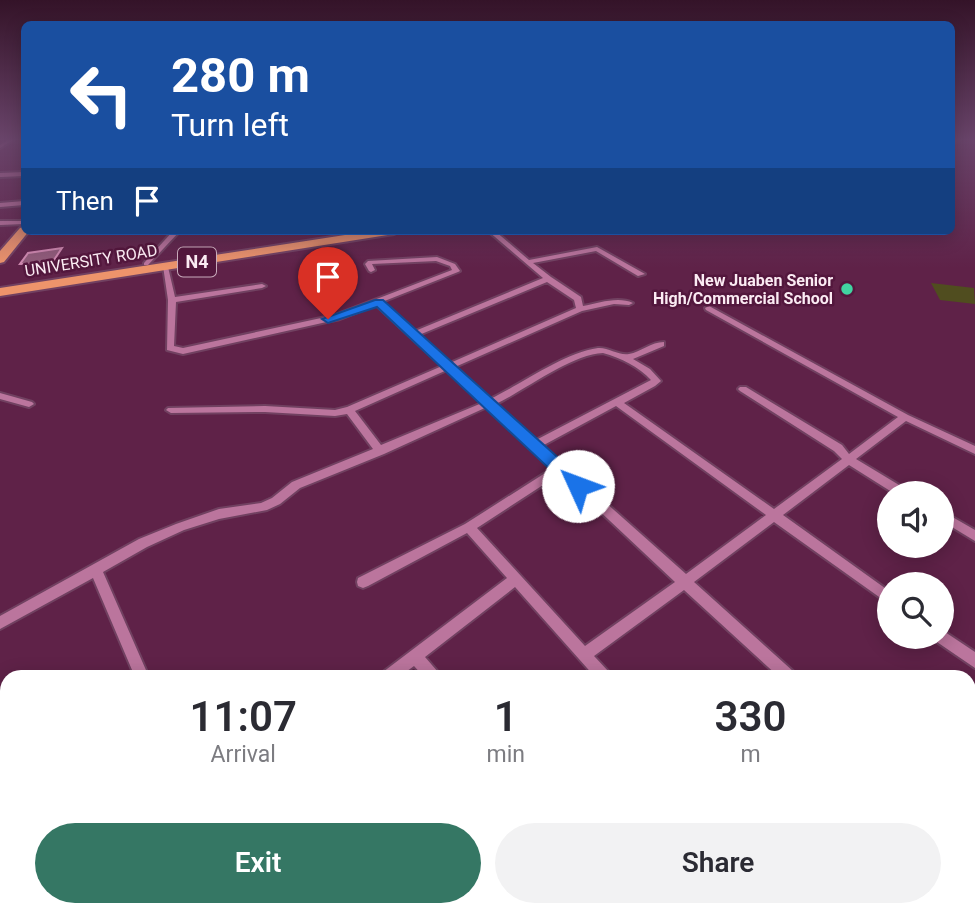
<!DOCTYPE html>
<html lang="en">
<head>
<meta charset="utf-8">
<style>
	body { margin:0; font-family:Roboto,sans-serif; background:#f2f2f3; color:#2b2b33; height:100vh; display:flex; flex-direction:column; font-size:26px; white-space:nowrap }
	* { box-sizing:border-box; margin:0 }
	p { font-size:23px; color:#7c7c81 }
	.icon { flex:none; width:38px; height:38px; fill:none; stroke:currentColor; stroke-width:2; stroke-linecap:round; stroke-linejoin:round }
	.map { position:relative; flex:1; overflow:hidden }
	.panel { position:absolute; left:0px; top:670px; width:976px; height:247px; display:flex; flex-direction:column; background:#fff; border-radius:21px 21px 0 0; box-shadow:0 4px 18px #0003 }
	.panel>* { flex:none }
	.hud { position:absolute; left:21px; top:21px; width:934px; height:214px; border-radius:10px; box-shadow:0 4px 18px #0003; background:#1a4fa0; color:#fff; overflow:hidden }
	.tools { position:absolute; left:877px; top:481px; display:grid; gap:14px }
	.tools a { display:grid; place-items:center; width:77px; height:77px; border-radius:50%; background:#fff; box-shadow:0 4px 18px #0003; font-size:35px }
	.pin { position:absolute; display:grid; place-items:center; width:60px; height:60px; color:#fff; margin:-72px -30px; border-radius:50% 50% 50% 0; rotate:-45deg; box-shadow:0 0 7px #0007 }
	.pin .icon { rotate:45deg }
	.me { position:absolute; width:77px; margin:-38px; rotate:313deg; stroke-linejoin:round; filter:drop-shadow(0 0 5px #0008) }
	.turn { display:flex; align-items:center; gap:24px; height:147px; padding:0 35px; font-size:32px }
	.turn .icon { width:91px; height:91px; stroke-width:2.5 }
	.turn b { display:block; font-size:49px; line-height:60px }
	.then { display:flex; align-items:center; height:66px; padding:0 35px; background:#0003; gap:14px; font-size:26px }
	.eta { display:flex; justify-content:space-evenly; align-items:center; height:119px; text-align:center }
	.eta b { font-size:42px; font-weight:600; line-height:49px }
	.action { display:flex; gap:14px; margin-top:auto; padding:14px 35px }
	.action a { flex:1; height:80px; border-radius:42px; background:#357764; color:#fff; font-size:28px; font-weight:600; line-height:80px; text-align:center }
	.action a+a { background:#f2f2f3; color:#2b2b33 }
	.map>svg:first-child { display:block }
</style>
</head>
<body>
<div class="map">
<svg width="975" height="916" viewBox="0 0 975 916">
	<rect width="100%" height="100%" fill="#5f2248"/>
	<!-- green -->
	<path fill="#504d1f" d="M931 283 974 288 975 304 940 300Z"/>
	<!-- building -->
	<path fill="#905b79" stroke="#d18ab1" stroke-width="2" d="M62 248 52 263 20 264 28 253Z"/>
	<g fill="none" stroke-linecap="round" stroke-linejoin="round">
		<!-- street casing -->
		<g stroke="#714161" stroke-width="4">
			<g id="street">
				<path d="M8 140H13L0 148V145Z"/>
				<path d="M24 172V176L0 177V173Z"/>
				<path d="M24 201V205L0 207V203Z"/>
				<path d="M0 221H23L24 224 0 225Z"/>
				<path d="M173 231H180L148 265H144V263Z"/>
				<path d="M488 231H495L529 260 597 247 645 274 638 276 596 251 533 263 551 277 581 297 583 306C599 303 618 296 633 303L629 305 614 304 582 311 455 367 490 399C522 384 563 353 598 348 608 347 619 356 629 354 641 352 651 342 664 342V346L633 359 650 369 661 381 655 386 624 403 774 509 842 459 834 451 740 391 738 389 740 387H746L842 445 849 454 898 417 706 310 705 308 709 306 908 415 975 446V454L906 421 856 459 909 491 910 494H895L849 465 783 515 889 591V604L774 522 694 582 794 672 796 677H779L684 590 594 656 609 672 611 677H595L515 587 425 657 438 672 440 677H424L414 666 399 677H381L383 672 507 578 467 533 368 586 363 588 358 586 357 582 358 578 465 524 553 468 487 407 384 454 300 488 280 504 267 510 219 519 184 530 147 547 103 572 149 677H135L93 578 0 629V616L139 539 176 524 219 509 261 503 272 498 292 482 373 449 347 414 335 416 265 412 171 413 166 410 168 408 265 406 335 410 347 407 442 366 376 305 340 319 183 354 167 350 168 300 163 266 168 267 175 297 262 284 266 286 262 288 176 302 174 346 183 348 335 315 452 270 450 266 436 261 372 264 375 270 371 272 369 271 365 264 368 261 437 257 455 264 460 271 458 272 382 302 415 331 543 278ZM547 282 574 300 576 308 450 363 419 335ZM603 353C621 358 639 367 651 380L536 440 496 404C525 390 572 354 603 353ZM447 370 482 403 381 445 355 411ZM616 406 766 515 686 574 542 446ZM560 474 675 582 585 646 477 528Z"/>
				<path d="M0 393 32 402 34 404 29 407 0 399Z"/>
				<path d="M942 511 975 530V541L942 521Z"/>
				<path d="M942 630 975 652V668L937 642 935 637H942Z"/>
				<path d="M975 731V754L970 756V733Z"/>
				<path d="M970 829 975 831V852L970 850Z"/>
				<path d="M86 910H110L108 916H84Z"/>
				<path d="M793 910H814L816 916H795Z"/>
				<path d="M854 910H874L872 916H852Z"/>
			</g>
		</g>
		<!-- highway casing -->
		<g stroke="#714161" stroke-width="4">
			<g id="highway">
				<path d="M952 140H959L952 144Z"/>
				<path d="M24 227V231H29L4 262 0 263V251L20 228Z"/>
				<path d="M371 231H400L394 234 0 296V288Z"/>
			</g>
		</g>
		<!-- street -->
		<use href="#street" fill="#bb759d" fill-rule="evenodd"/>
		<!-- highway -->
		<use href="#highway" fill="#ed946b" fill-rule="evenodd"/>
	</g>
	<!-- sky -->
	<linearGradient id="sky" x2="0" y2="1"><stop stop-color="#341328"/><stop offset="0.52" stop-color="#69446a"/><stop offset="1" stop-color="#69446a" stop-opacity="0"/></linearGradient>
	<rect width="975" height="268" fill="url(#sky)"/>
	<!-- route -->
	<path fill="#1a73e8" stroke="#114b97" stroke-width="2" d="M375 300H383L584 481 587 486 584 490H572L377 307 328 323 322 319Z"/>
	<!-- markers -->
	<circle fill="#41d4a1" stroke="#53173d" stroke-width="2.5" cx="847" cy="289" r="7"/>
	<g text-anchor="middle" stroke-width="5" stroke-linejoin="round" paint-order="stroke">
		<!-- far-street labels -->
		<g font-size="16" fill="#fbebf3" stroke="#53173d">
			<text transform="translate(91 260) rotate(-9)" y="6">UNIVERSITY ROAD</text>
		</g>
		<!-- far-poi labels -->
		<g font-size="16" font-weight="bold" fill="#fbebf3" stroke="#53173d" text-anchor="end">
			<text x="833" y="286">New Juaben Senior<tspan x="833" dy="18">High/Commercial School</tspan></text>
		</g>
		<!-- shield labels -->
		<rect fill="#53173d" stroke="#c9abbc" stroke-width="2" x="178" y="247.5" width="38" height="29" rx="5"/>
		<g font-size="18" font-weight="bold" fill="#fbebf3">
			<text x="197" y="268">N4</text>
		</g>
	</g>
</svg>
<div class="tools">
<a><svg class="icon" aria-label="sound" viewBox="0 0 24 24"><path d="M4 9h4l5-4v14l-5-4H4zM17 9q2 3 0 6"/></svg></a>
<a><svg class="icon" aria-label="search" viewBox="0 0 24 24"><circle cx="10" cy="10" r="6"/><path d="M15 15l6 6"/></svg></a>
</div>
<div class="pin" style="left:328px;top:319px;background:#d93025"><svg class="icon" aria-label="arrive" viewBox="0 0 24 24"><path d="M6 21V4h12l-3 4 3 4H6"/></svg></div>
<svg class="me" style="left:578px;top:486px" viewBox="-20 -20 40 40"><circle r="19" fill="#fff"/><path d="M0-13L10 11 0 6-10 11z" fill="#1a73e8"/></svg>
<div class="hud">
<div class="turn"><svg class="icon" aria-label="left" viewBox="0 0 24 24"><path d="M17 20v-9H6M10 6l-5 5 5 5"/></svg><div><b>280 m</b>Turn left</div></div>
<div class="then">Then<svg class="icon" aria-label="arrive" viewBox="0 0 24 24"><path d="M6 21V4h12l-3 4 3 4H6"/></svg></div>
</div>
<section class="panel">
<div class="eta">
<div><b>11:07</b><p>Arrival</p></div>
<div><b>1</b><p>min</p></div>
<div><b>330</b><p>m</p></div>
</div>
<div class="action"><a>Exit</a><a>Share</a></div>
</section>
</div>
</body>
</html>
